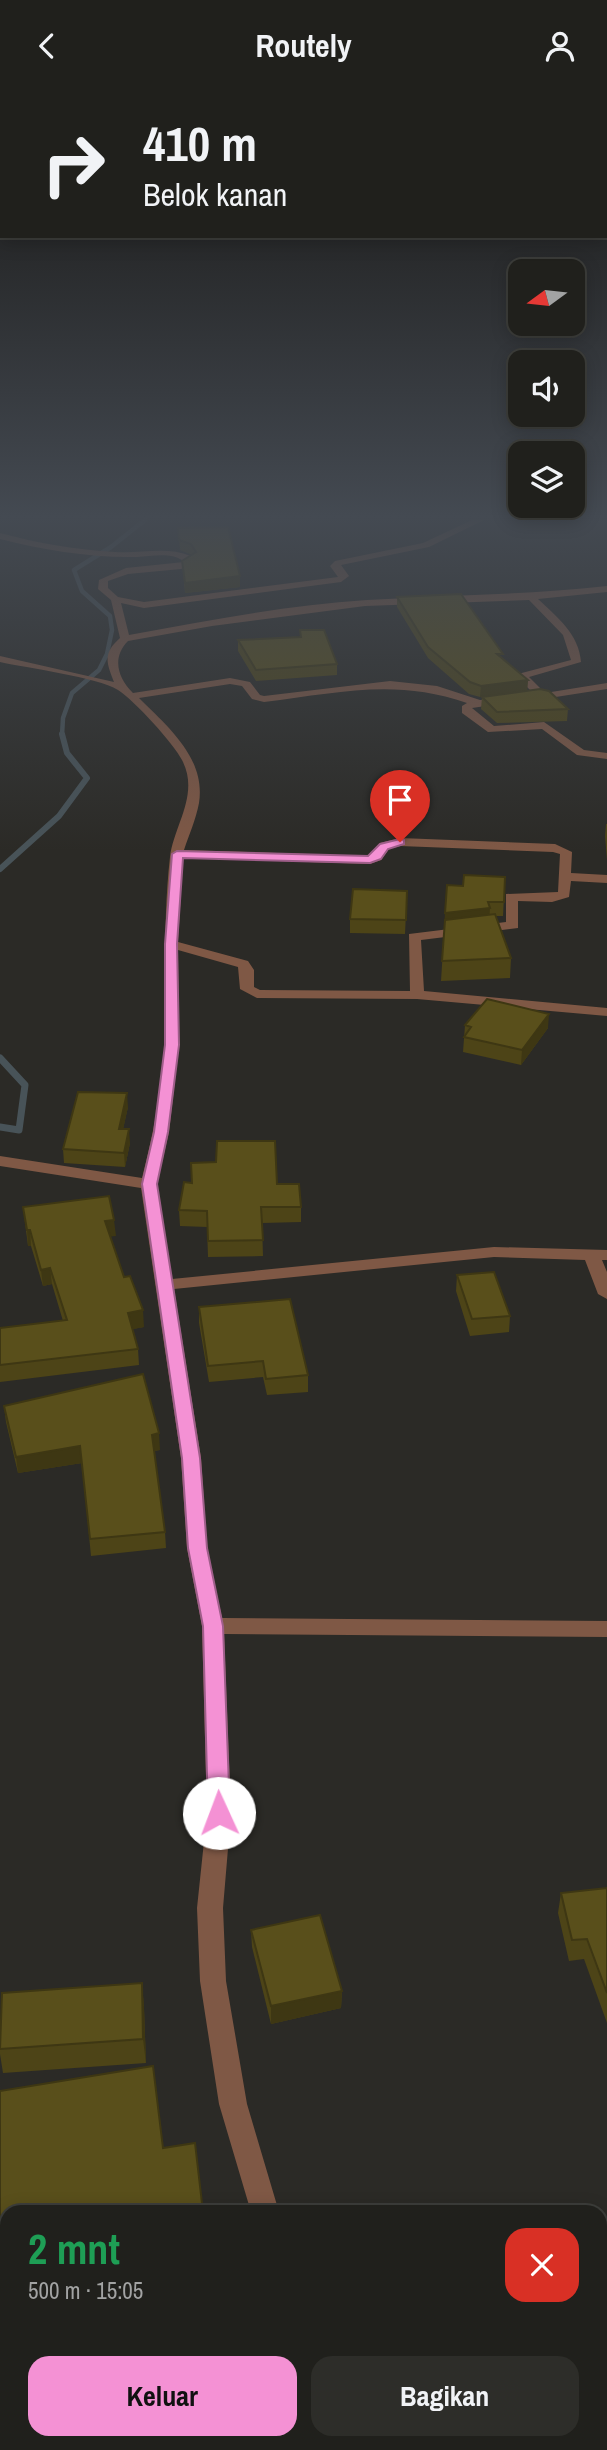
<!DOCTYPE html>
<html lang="id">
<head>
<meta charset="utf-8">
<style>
	:root { --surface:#20201c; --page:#2d2d29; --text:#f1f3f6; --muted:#a2a3a3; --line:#3d3e3b; --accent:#f491d4 }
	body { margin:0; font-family:"Archivo Narrow",sans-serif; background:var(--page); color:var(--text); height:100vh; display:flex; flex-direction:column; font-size:26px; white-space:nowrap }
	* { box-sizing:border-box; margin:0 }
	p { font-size:23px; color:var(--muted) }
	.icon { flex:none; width:38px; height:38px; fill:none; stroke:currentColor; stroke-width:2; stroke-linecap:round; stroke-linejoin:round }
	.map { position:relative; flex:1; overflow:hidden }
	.sheet { position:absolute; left:0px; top:2114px; width:607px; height:245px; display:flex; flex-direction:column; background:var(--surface); border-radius:21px 21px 0 0; box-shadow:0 4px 18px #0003,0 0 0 2px var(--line) }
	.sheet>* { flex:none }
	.guide { position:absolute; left:0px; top:0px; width:607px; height:147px; box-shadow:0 4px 18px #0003,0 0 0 2px var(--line); background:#20201c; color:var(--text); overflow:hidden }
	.needle { width:46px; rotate:255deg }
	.fabs { position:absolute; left:508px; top:168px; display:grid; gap:14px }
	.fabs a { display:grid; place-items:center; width:77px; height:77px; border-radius:14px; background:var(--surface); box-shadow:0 4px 18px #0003,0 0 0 2px var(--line); font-size:35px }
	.pin { position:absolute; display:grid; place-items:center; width:60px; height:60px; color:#fff; margin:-72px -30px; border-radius:50% 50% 50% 0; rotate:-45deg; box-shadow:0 0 7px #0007 }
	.pin .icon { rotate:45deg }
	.me { position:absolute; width:77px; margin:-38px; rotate:358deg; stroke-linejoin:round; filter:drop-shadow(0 0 5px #0008) }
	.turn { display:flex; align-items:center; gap:24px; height:147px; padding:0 28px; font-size:32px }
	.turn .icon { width:91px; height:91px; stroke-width:2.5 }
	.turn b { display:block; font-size:49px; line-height:60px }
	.round { display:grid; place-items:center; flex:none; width:74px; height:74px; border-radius:21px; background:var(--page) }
	.overview { display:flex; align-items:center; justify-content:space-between; height:119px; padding:0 28px }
	h1 { font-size:42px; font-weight:700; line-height:52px; color:#1e9e55 }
	.primary-button { display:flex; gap:14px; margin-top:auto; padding:14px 28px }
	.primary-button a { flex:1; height:80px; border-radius:21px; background:var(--accent); color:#111; font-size:28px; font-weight:700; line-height:80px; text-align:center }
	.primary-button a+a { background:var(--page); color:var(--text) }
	header { display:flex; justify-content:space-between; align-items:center; height:91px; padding:0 28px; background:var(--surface); font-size:32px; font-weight:700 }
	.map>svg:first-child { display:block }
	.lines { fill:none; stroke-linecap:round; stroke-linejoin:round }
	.stream-far2 { stroke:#485358; stroke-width:4.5 }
	.stream-far1 { stroke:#485358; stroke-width:6 }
	.stream { stroke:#485358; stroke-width:7 }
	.minor { fill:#7f5845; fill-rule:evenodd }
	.wall { fill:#4d4417 }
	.shaded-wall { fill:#3e3713 }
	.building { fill:#594f1b; stroke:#3e3713; stroke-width:2 }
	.route { fill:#f491d4; stroke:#9f5e8a; stroke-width:2 }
</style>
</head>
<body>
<header><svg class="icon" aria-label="back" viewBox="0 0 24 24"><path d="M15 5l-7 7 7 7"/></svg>Routely<svg class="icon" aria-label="person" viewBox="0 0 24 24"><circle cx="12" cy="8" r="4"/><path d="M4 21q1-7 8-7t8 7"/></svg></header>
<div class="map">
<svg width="607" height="2359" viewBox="0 0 607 2359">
	<rect width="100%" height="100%" fill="#2b2a26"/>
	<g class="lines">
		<path class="stream-far2" d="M62,644L63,627L72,602L99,579L107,563L112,539L110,525L82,500L74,479L111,456L145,429"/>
		<path class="stream-far1" d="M0,778L59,725L87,687L67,662L62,643"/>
		<path class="stream" d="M0,967L25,994L19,1039L0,1036"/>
		<path class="minor" d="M472,429H484L429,456L341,474L349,485L341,491L144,517L121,512L129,544C207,530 287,514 367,509C447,504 527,504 607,495V501L538,508C557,526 579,543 581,571L529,586L545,602L607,592V598L530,610L525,607L534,603L518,587V583L571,569L563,544L529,509L365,515L212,535L128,550C112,566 117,586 133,602L230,587L250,591L260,604L264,605L390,590L437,595L480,609L506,608V612L472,617L494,635L544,631L584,659L607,662V668L577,664L542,638L488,641L462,622V615L467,612C395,587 338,602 264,611L252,608L242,595L230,593L139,607C168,636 206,667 199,712C196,728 189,744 184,759L368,765L380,752L400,747L555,753L572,761L571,782L607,784V792L571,790L569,806L552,811L518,810V837L421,849L424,900L607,917V925L417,908L257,907L240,898L238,876L178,859L179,954L169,1041L157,1093L172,1188L494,1156L607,1159V1169H602L607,1181V1208L598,1203L585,1169L494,1166L174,1198L201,1367L207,1457L222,1527L607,1530V1546L224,1543L231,1722L223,1817L226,1890L247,2013L279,2121H251L219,2013L200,1890L197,1817L207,1722L202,1535L187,1457L181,1367L141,1097L0,1075V1065L142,1087C153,1043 163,997 165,951C166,890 163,828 170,766C174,734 200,703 182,669C174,653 134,609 118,599C97,586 27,577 0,571V565L114,591C106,571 103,562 120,547L111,509L98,498L99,489L126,477L184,471C174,461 152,465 137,466C92,467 43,459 0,448V442C37,452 77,459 115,461C141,463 166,455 191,465L194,472L181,478L128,483L108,490V497L118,506L144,511L338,486L330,475L335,470L423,452ZM400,755L553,761L560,763L558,801L506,803V831L409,843L410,900L260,899L254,896V879L248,870L178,851L183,767L370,773L381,769L389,758Z
			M264,2352H296V2359H264Z"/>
	</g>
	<path class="wall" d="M178,437L240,485V496L185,502L182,470L192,464L180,459Z
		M397,506L528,589L527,600L568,618L567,630L497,632L481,618L482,606L501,604L480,606L469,603L428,567L397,516Z
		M300,539L337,573V584L256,590L238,560V549L300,546Z
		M606,733H607V769L605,745Z
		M505,786L503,825H496L511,867L510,887L441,890L447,794L463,795Z
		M407,800L405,843L350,842V828Z
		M465,934L548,937L521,974L463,961Z
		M128,1016L123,1038L130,1052L125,1076L64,1072L63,1058Z
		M192,1092L277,1093L301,1116V1131L262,1132L263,1165L208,1166L207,1136L180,1135L179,1119Z
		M23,1116L116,1145H110L124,1186L144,1236L132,1238L138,1258L139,1274L0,1291V1237L63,1230L52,1193L43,1195L31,1155H28Z
		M457,1184L510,1225L509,1241L470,1245L456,1200Z
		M199,1216L308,1284V1301L267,1304L263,1286L209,1291L199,1232Z
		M4,1315L160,1359L154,1360L165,1441L166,1457L91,1465L82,1372L18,1382L6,1331Z
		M607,1797V1932L584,1868L569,1870L558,1822L561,1802Z
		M251,1839L342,1900L341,1917L271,1933L252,1856Z
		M142,1892L144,1917L146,1972L3,1982L0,1963V1937Z
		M0,2000L163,2057L7,2121V2252L0,2253Z"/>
	<path class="shaded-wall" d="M240,485V496L185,502V492Z
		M528,589L527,600L480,606L481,595Z
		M490,817L489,830L444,836L445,822Z
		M549,923L548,937L521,974L522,959Z
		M127,1002L128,1016L120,1052L119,1038Z
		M129,1038L130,1052L125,1076L124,1062Z
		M114,1129L116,1145L106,1146L105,1130Z
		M27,1139H30L31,1155H28Z
		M50,1177L52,1193L43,1195L41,1179Z
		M143,1219L144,1236L129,1239L128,1222Z
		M159,1342L160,1359L153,1360L152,1344Z
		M80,1355L82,1372L18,1382L16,1366Z
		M142,1892L144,1917L146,1972L143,1948Z
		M342,1900L341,1917L271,1933V1915Z"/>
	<path class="building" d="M228,436L240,485L185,492L182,470L196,461L191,453L179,449L178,437Z
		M461,503L503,563H497L528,589L481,595L470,591L428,556L397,506Z
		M300,539H324L337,573L256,579L238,549L301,546Z
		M540,598L549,600L568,618L497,621L482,606Z
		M464,784L505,786L504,811H488L490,817L445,822L447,794L463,795Z
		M353,798L407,800L406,829L350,828Z
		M495,823L511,867L442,870L445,829Z
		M487,908L549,923L522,959L464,946L471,936L465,934Z
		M78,1001L127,1002L119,1038H129L124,1062L63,1058Z
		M217,1050H275L277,1093H299L301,1116H261L263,1149L208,1150L207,1120L179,1119L184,1091L192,1092L191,1072L216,1071Z
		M109,1105L114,1129L105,1130L124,1186L130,1185L143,1219L128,1222L138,1258L0,1274V1237L67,1229L50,1177L41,1179L30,1139H27L23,1116Z
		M494,1181L510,1225L472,1228L457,1184Z
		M290,1208L308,1284L266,1288L263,1270L208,1275L199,1216Z
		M143,1283L159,1342L152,1344L165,1441L90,1448L80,1355L16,1366L4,1315Z
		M607,1797V1902L587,1848L572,1849L561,1802Z
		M320,1824L342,1900L271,1915L251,1839Z
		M142,1892L143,1948L0,1958L2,1902Z
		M153,1975L163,2057L195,2052L203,2121H7V2231L0,2232V2000Z"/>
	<linearGradient id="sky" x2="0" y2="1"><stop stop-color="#181715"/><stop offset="0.56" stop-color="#444a52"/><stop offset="1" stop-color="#444a52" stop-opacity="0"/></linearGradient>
	<rect width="607" height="760" fill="url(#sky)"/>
	<path class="route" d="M400,748L404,749V753L388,758L381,768L370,772L183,767L177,853L179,954L168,1041L157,1093L200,1367L207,1457L223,1535L230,1722L227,1729L219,1731L211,1729L208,1722L203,1535L188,1457L182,1367L142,1093L154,1041L165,954V853L172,763L177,760L368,765L380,753Z"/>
</svg>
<div class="fabs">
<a><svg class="needle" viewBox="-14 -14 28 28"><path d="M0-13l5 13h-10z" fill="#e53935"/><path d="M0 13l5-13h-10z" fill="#a2a3a3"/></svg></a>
<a><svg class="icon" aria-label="sound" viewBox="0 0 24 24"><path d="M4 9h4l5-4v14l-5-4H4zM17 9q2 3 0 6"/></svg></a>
<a><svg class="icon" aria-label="layers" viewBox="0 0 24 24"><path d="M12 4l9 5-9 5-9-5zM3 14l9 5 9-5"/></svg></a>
</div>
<div class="pin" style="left:400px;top:751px;background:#d93025"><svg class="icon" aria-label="arrive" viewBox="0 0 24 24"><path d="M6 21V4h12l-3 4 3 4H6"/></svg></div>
<svg class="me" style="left:219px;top:1722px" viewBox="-20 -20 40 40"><circle r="19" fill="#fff"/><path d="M0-13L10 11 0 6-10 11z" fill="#f491d4"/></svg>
<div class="guide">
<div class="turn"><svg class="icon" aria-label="right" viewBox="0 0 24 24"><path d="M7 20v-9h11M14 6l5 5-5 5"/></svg><div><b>410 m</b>Belok kanan</div></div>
</div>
<section class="sheet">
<div class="overview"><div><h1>2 mnt</h1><p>500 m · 15:05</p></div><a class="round" style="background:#d93025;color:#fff"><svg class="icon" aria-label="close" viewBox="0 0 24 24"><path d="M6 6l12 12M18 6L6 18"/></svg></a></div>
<div class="primary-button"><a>Keluar</a><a>Bagikan</a></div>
</section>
</div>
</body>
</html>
